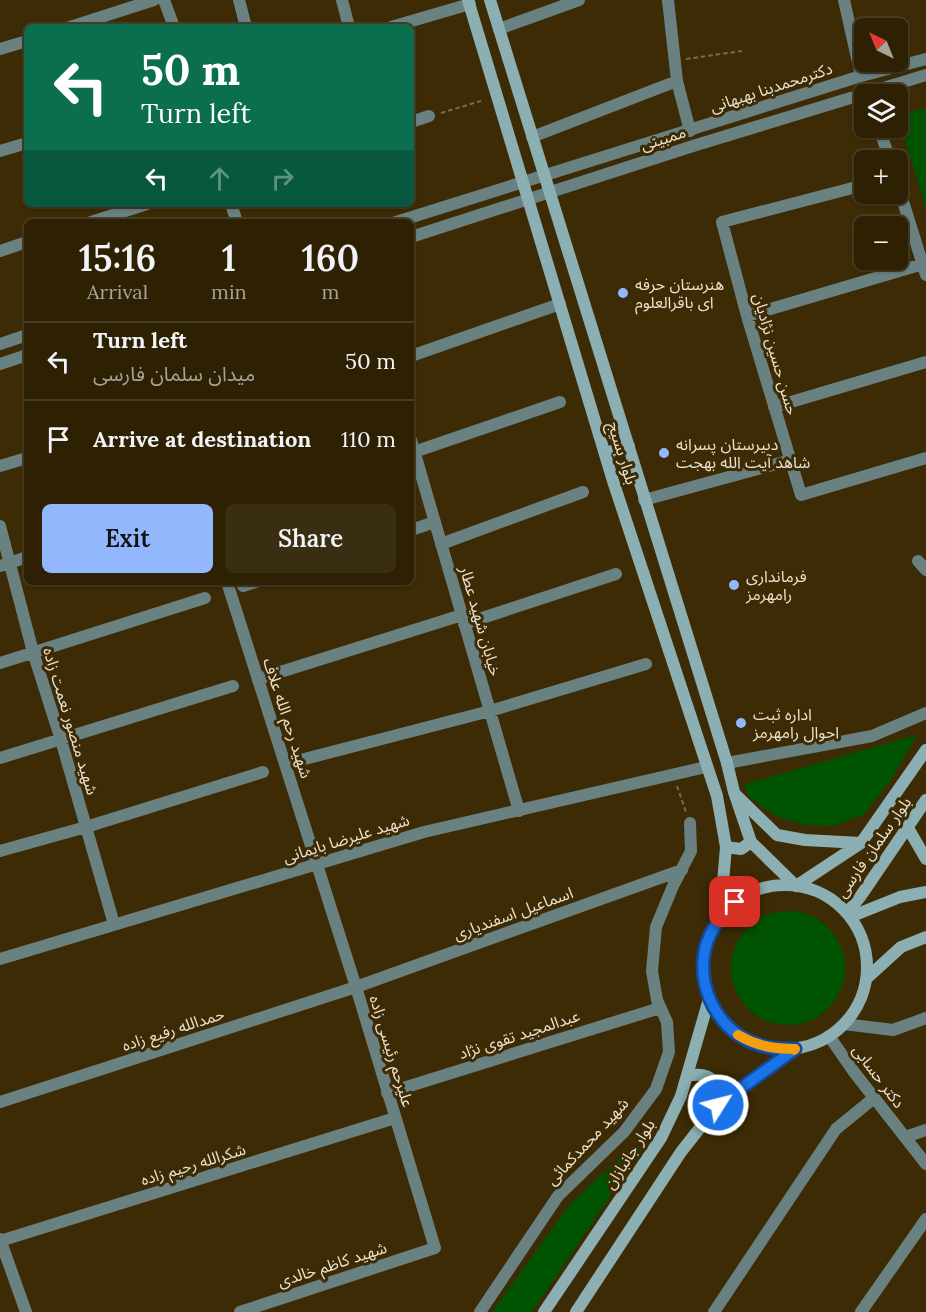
<!DOCTYPE html>
<html lang="en">
<head>
<meta charset="utf-8">
<style>
	:root { --surface:#2d2003; --page:#392d12; --text:#f1f3f6; --muted:#a7a39a; --line:#483e25; --accent:#93b7fd }
	body { margin:0; font-family:Lora,"Noto Sans Arabic",serif; background:var(--page); color:var(--text); height:100vh; display:flex; flex-direction:column; font-size:22px; white-space:nowrap }
	* { box-sizing:border-box; margin:0 }
	p { font-size:20px; color:var(--muted) }
	.icon { flex:none; width:33px; height:33px; fill:none; stroke:currentColor; stroke-width:2; stroke-linecap:round; stroke-linejoin:round }
	.map { position:relative; flex:1; overflow:hidden }
	.sheet { position:absolute; left:24px; top:219px; width:390px; height:366px; display:flex; flex-direction:column; background:var(--surface); border-radius:9px; box-shadow:0 2px 4px #0004,0 0 0 2px var(--line) }
	.sheet>* { flex:none }
	.guide { position:absolute; left:24px; top:24px; width:390px; height:183px; border-radius:9px; box-shadow:0 2px 4px #0004,0 0 0 2px var(--line); background:#0b6e4f; color:#fff; overflow:hidden }
	.needle { width:39px; rotate:317deg }
	.fabs { position:absolute; left:854px; top:18px; display:grid; gap:12px }
	.fabs a { display:grid; place-items:center; width:54px; height:54px; border-radius:9px; background:var(--surface); box-shadow:0 2px 4px #0004,0 0 0 2px var(--line); font-size:30px }
	.pin { position:absolute; display:grid; place-items:center; width:51px; height:51px; color:#fff; margin:-26px; border-radius:12px; box-shadow:0 3px 9px #0006 }
	.me { position:absolute; width:66px; margin:-33px; rotate:54deg; stroke-linejoin:round; filter:drop-shadow(0 0 4px #0008) }
	.turn { display:flex; align-items:center; gap:21px; height:126px; padding:0 18px; font-size:27px }
	.turn .icon { width:78px; height:78px; stroke-width:2.5 }
	.turn b { display:block; font-size:42px; line-height:51px }
	.lanes { display:flex; align-items:center; height:57px; padding:0 18px; background:#0003; justify-content:center; gap:30px; direction:ltr }
	.lanes .off { opacity:.35 }
	.eta { display:flex; justify-content:space-evenly; align-items:center; height:102px; text-align:center }
	.eta b { font-size:36px; font-weight:600; line-height:42px }
	.action { display:flex; gap:12px; margin-top:auto; padding:12px 18px }
	.action a { flex:1; height:69px; border-radius:9px; background:var(--accent); color:#111; font-size:24px; font-weight:600; line-height:69px; text-align:center }
	.action a+a { background:var(--page); color:var(--text) }
	ul { padding:0; list-style:none }
	li { display:flex; align-items:center; gap:18px; height:78px; padding:0 18px; border-top:2px solid var(--line) }
	li div { flex:1 }
	li b { display:block; font-size:22px }
	li em { font-style:normal }
	.map>svg:first-child { display:block }
	.green { fill:#005300 }
	.lines { fill:none; stroke-linecap:round; stroke-linejoin:round }
	.path { stroke:#7b6c4c; stroke-width:2; stroke-dasharray:4.5 3; stroke-linecap:butt }
	.minor { stroke:#6a8182; stroke-width:12 }
	.tertiary { stroke:#6a8182; stroke-width:12 }
	.secondary { stroke:#8bafb2; stroke-width:12 }
	.route-casing { stroke:#114b97; stroke-width:15 }
	.route { stroke:#1a73e8; stroke-width:10 }
	.slow { stroke:#f59e0b; stroke-width:10 }
	.poi-dot { fill:#93b7fd; stroke:#3c2b04; stroke-width:2 }
	.labels { text-anchor:middle; dominant-baseline:central; stroke-width:6; stroke-linejoin:round; paint-order:stroke }
	.street-label { font-size:16px; fill:#ebe0cc; stroke:#3c2b04 }
	.poi-label { font-size:16px; fill:#ebe0cc; stroke:#3c2b04; text-anchor:start }
</style>
</head>
<body>
<div class="map">
<svg width="926" height="1312" viewBox="0 0 926 1312">
	<rect width="100%" height="100%" fill="#3c2b04"/>
	<path class="green" d="M926,108V208L897,115Z
		M917,735L891,780L863,815L834,826L804,825L775,816L748,796L745,784Z
		M731 968a57 57 0 1 1 114 0a57 57 0 1 1-114 0Z
		M644,1146L532,1312H492L570,1204L627,1151Z"/>
	<g class="lines">
		<path class="path" d="M686,59L742,51
			M441,113L484,100
			M677,786L686,812"/>
		<path class="minor" d="M164,0L174,27
			M239,0L246,27
			M342,0L349,27
			M668,0L677,81L690,131
			M70,27L154,0
			M391,27L470,4
			M499,29L579,0
			M0,49L27,41
			M411,122L429,116
			M879,128L890,160
			M532,137L677,81
			M0,151L27,143
			M897,182L926,275
			M864,185L722,222L747,316L801,495L926,458
			M231,204L237,222
			M91,222L147,204
			M0,251L27,242
			M747,316L923,264
			M411,356L560,304
			M774,407L926,362
			M411,440L519,811
			M414,452L560,402
			M0,466L27,458
			M644,500L791,460
			M0,526L33,652L61,740L114,924
			M411,530L435,522
			M441,544L583,492
			M918,561L926,570
			M0,566L27,557
			M243,586L256,582
			M464,624L616,574
			M0,663L205,598
			M258,679L462,615
			M0,758L233,686
			M285,764L490,711L646,664
			M0,851L86,827L263,772
			M844,1024L893,1030L926,1018
			M387,1093L660,1008
			M0,1102L356,987L682,870
			M905,1137L926,1130
			M0,1241L395,1118
			M480,1312L558,1196L624,1132L656,1089L669,1052L667,1022L657,1000L652,971L656,927L673,886L691,851L690,823
			M714,1312L836,1129L874,1098
			M861,1312L926,1219"/>
		<path class="tertiary" d="M844,0L861,76
			M396,222L861,76L926,59
			M411,237L693,146L926,75
			M0,344L27,335
			M0,364L27,355
			M227,582L356,987L435,1248L240,1312
			M727,763L872,736L926,713
			M0,959L424,832L706,767
			M829,1036L854,1072L926,1164
			M0,1239L26,1312"/>
		<path class="secondary" d="M468,0L613,481L717,796L726,847L720,917
			M490,0L727,763L734,792L751,842L796,886L861,843L926,750
			M605,453L629,446
			M735,794L777,835L805,840L861,843
			M908,828L926,859
			M726,847L741,849L751,842
			M703 967a82 82 0 1 1 164 0a82 82 0 1 1-164 0Z
			M847,913L860,897L926,800
			M850,917L900,897L926,892
			M867,978L901,947L926,937
			M687,1076C711,1071 720,1081 718,1105
			M544,1312L661,1138L681,1096L709,999
			M576,1312L681,1152L718,1105L796,1049"/>
	</g>
	<g class="lines">
		<g class="route-casing">
			<path id="route" d="M718,1105L795,1049C781,1049 768,1049 754,1043C713,1028 691,975 710,935C716,922 725,912 735,902"/>
		</g>
		<use href="#route" class="route"/>
		<path class="slow" d="M738,1035C757,1046 774,1049 795,1049L794,1050"/>
	</g>
	<g class="poi-dot">
		<circle cx="623" cy="293" r="6"/>
		<circle cx="664" cy="453" r="6"/>
		<circle cx="734" cy="585" r="6"/>
		<circle cx="741" cy="723" r="6"/>
	</g>
	<g class="labels">
		<g class="street-label">
			<text transform="translate(771 87) rotate(-18)">دکترمحمدبنا بهبهانی</text>
			<text transform="translate(663 138) rotate(-18)">ممبینی</text>
			<text transform="translate(776 354) rotate(74)">حسن حسین نژادیان</text>
			<text transform="translate(623 453) rotate(73)">بلوار بسیج</text>
			<text transform="translate(481 621) rotate(74)">خیابان شهید عطار</text>
			<text transform="translate(288 718) rotate(72)">شهید رحم الله علاف</text>
			<text transform="translate(71 721) rotate(73)">شهید منصور نعمت زاده</text>
			<text transform="translate(346 838) rotate(-17)">شهید علیرضا بایمانی</text>
			<text transform="translate(873 847) rotate(-55)">بلوار سلمان فارسی</text>
			<text transform="translate(513 913) rotate(-20)">اسماعیل اسفندیاری</text>
			<text transform="translate(173 1029) rotate(-18)">حمدالله رفیع زاده</text>
			<text transform="translate(519 1034) rotate(-18)">عبدالمجید تقوی نژاد</text>
			<text transform="translate(392 1051) rotate(73)">علیرحم رئیسی زاده</text>
			<text transform="translate(879 1076) rotate(53)">دکتر حسابی</text>
			<text transform="translate(587 1141) rotate(-47)">شهید محمدکمائی</text>
			<text transform="translate(629 1154) rotate(-57)">بلوار جانبازان</text>
			<text transform="translate(193 1164) rotate(-17)">شکرالله رحیم زاده</text>
			<text transform="translate(332 1264) rotate(-18)">شهید کاظم خالدی</text>
		</g>
		<g class="poi-label">
			<text x="635" y="284">هنرستان حرفه<tspan x="635" dy="18">ای باقرالعلوم</tspan></text>
			<text x="676" y="444">دبیرستان پسرانه<tspan x="676" dy="18">شاهد آیت الله بهجت</tspan></text>
			<text x="746" y="576">فرمانداری<tspan x="746" dy="18">رامهرمز</tspan></text>
			<text x="753" y="714">اداره ثبت<tspan x="753" dy="18">احوال رامهرمز</tspan></text>
		</g>
	</g>
</svg>
<div class="fabs">
<a><svg class="needle" viewBox="-14 -14 28 28"><path d="M0-13l5 13h-10z" fill="#e53935"/><path d="M0 13l5-13h-10z" fill="#a7a39a"/></svg></a>
<a><svg class="icon" aria-label="layers" viewBox="0 0 24 24"><path d="M12 4l9 5-9 5-9-5zM3 14l9 5 9-5"/></svg></a>
<a>+</a>
<a>−</a>
</div>
<div class="pin" style="left:735px;top:902px;background:#d93025"><svg class="icon" aria-label="arrive" viewBox="0 0 24 24"><path d="M6 21V4h12l-3 4 3 4H6"/></svg></div>
<svg class="me" style="left:718px;top:1105px" viewBox="-20 -20 40 40"><circle r="17" fill="#1a73e8" stroke="#fff" stroke-width="3"/><path d="M0-11L8 9 0 5-8 9z" fill="#fff"/></svg>
<div class="guide">
<div class="turn"><svg class="icon" aria-label="left" viewBox="0 0 24 24"><path d="M17 20v-9H6M10 6l-5 5 5 5"/></svg><div><b>50 m</b>Turn left</div></div>
<div class="lanes"><svg class="icon" aria-label="left" viewBox="0 0 24 24"><path d="M17 20v-9H6M10 6l-5 5 5 5"/></svg><svg class="icon off" aria-label="ahead" viewBox="0 0 24 24"><path d="M12 20V5M6 11l6-6 6 6"/></svg><svg class="icon off" aria-label="right" viewBox="0 0 24 24"><path d="M7 20v-9h11M14 6l5 5-5 5"/></svg></div>
</div>
<section class="sheet">
<div class="eta">
<div><b>15:16</b><p>Arrival</p></div>
<div><b>1</b><p>min</p></div>
<div><b>160</b><p>m</p></div>
</div>
<ul>
<li><svg class="icon" aria-label="left" viewBox="0 0 24 24"><path d="M17 20v-9H6M10 6l-5 5 5 5"/></svg><div><b>Turn left</b><p>میدان سلمان فارسی</p></div><em>50 m</em></li>
<li><svg class="icon" aria-label="arrive" viewBox="0 0 24 24"><path d="M6 21V4h12l-3 4 3 4H6"/></svg><div><b>Arrive at destination</b></div><em>110 m</em></li>
</ul>
<div class="action"><a>Exit</a><a>Share</a></div>
</section>
</div>
</body>
</html>
